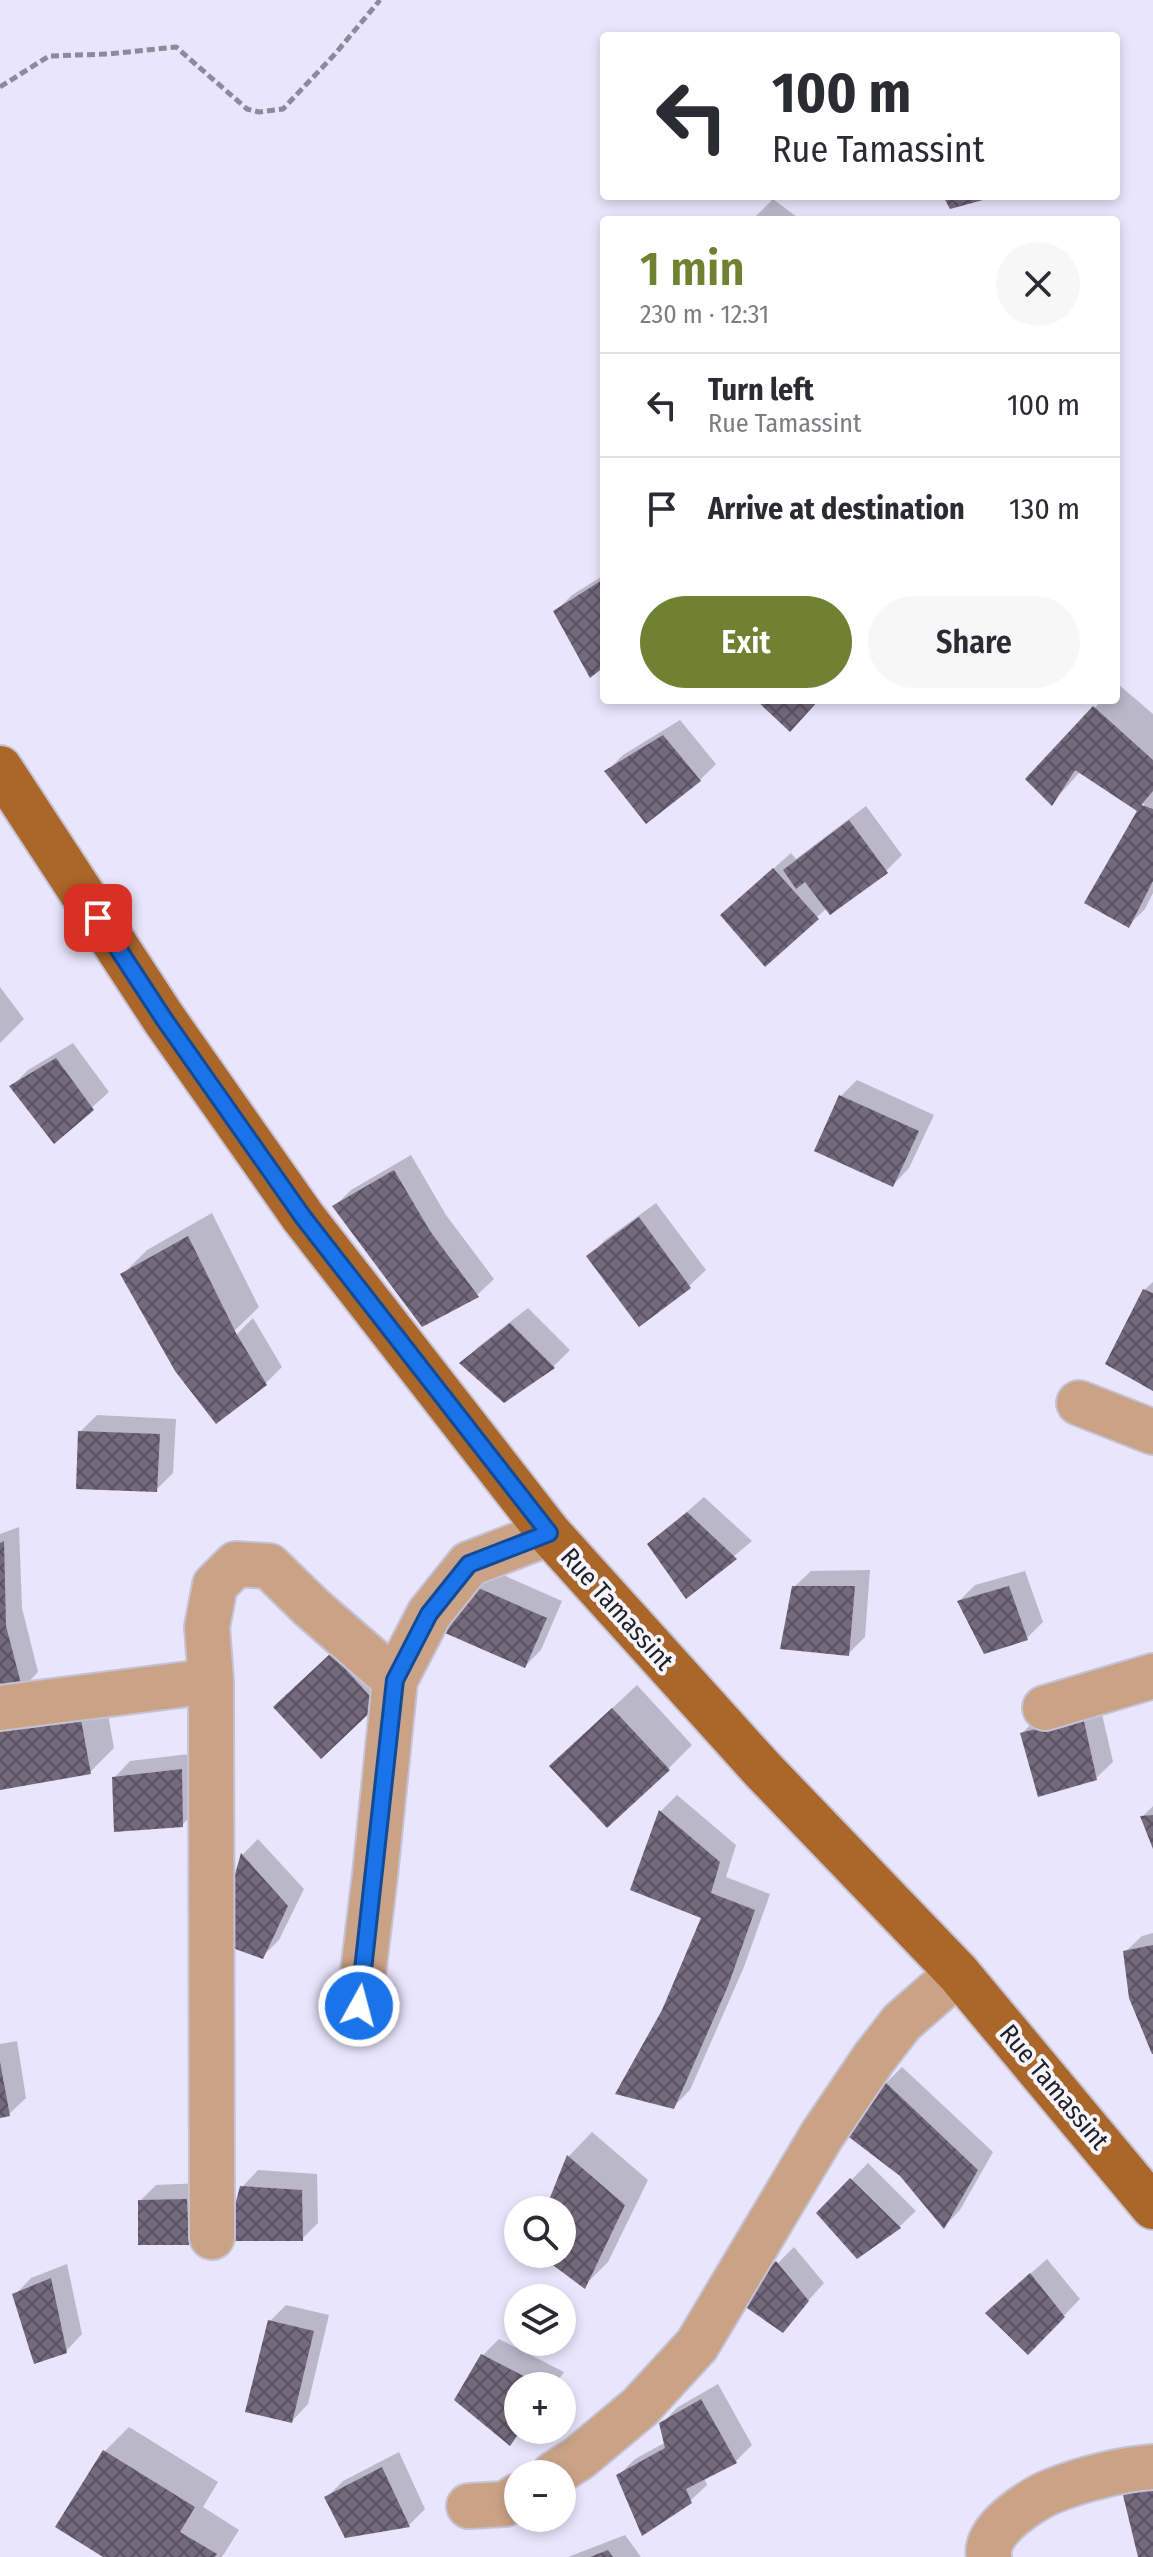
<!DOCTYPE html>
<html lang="en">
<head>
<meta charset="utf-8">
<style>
	:root { --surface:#fff; --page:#f7f7f7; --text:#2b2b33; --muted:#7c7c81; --line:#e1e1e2; --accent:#708131 }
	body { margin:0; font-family:"Fira Sans Condensed",sans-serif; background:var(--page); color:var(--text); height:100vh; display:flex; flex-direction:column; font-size:30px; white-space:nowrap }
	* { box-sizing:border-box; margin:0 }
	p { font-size:26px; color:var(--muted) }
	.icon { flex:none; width:44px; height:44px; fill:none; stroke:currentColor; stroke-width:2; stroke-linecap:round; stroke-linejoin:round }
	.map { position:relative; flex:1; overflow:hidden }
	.sheet { position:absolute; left:600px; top:216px; width:520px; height:488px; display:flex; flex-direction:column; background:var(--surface); border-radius:8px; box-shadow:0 4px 12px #0003 }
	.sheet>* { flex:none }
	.hud { position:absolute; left:600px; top:32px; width:520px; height:168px; border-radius:8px; box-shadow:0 4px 12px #0003; background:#fff; color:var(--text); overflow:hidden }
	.tools { position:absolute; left:504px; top:2196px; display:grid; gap:16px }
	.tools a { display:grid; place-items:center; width:72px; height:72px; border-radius:50%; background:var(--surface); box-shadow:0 4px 12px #0003; font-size:40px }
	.pin { position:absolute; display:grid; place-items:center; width:68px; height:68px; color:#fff; margin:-34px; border-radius:16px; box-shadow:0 4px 12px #0006 }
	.me { position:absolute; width:88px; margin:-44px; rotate:7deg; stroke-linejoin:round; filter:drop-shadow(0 0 6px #0008) }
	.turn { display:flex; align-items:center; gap:28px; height:168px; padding:0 40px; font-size:36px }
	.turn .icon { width:104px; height:104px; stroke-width:2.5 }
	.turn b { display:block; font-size:56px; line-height:68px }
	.round { display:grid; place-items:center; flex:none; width:84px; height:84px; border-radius:42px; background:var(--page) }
	.head { display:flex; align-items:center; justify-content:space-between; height:136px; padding:0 40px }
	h1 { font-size:48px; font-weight:600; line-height:60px; color:var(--accent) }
	.primary-button { display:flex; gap:16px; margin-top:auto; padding:16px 40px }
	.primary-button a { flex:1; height:92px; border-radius:48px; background:var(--accent); color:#fff; font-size:32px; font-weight:600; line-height:92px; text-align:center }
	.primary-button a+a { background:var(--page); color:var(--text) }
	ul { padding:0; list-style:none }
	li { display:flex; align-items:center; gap:24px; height:104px; padding:0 40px; border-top:2px solid var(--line) }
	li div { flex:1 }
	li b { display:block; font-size:30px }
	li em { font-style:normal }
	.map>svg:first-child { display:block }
	.shadow { fill:#0003 }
	.building { fill:url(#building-cross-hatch) }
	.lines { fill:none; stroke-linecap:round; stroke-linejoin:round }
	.minor-casing { stroke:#c5c2d6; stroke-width:48 }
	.major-casing { stroke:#c5c2d6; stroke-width:48 }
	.path { stroke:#8d8a9b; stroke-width:5; stroke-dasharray:8 4; stroke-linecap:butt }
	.minor { stroke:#caa386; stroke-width:44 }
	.major { stroke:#ab662a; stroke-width:44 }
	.route-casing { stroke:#114b97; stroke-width:20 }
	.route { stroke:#1a73e8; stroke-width:14 }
	.labels { text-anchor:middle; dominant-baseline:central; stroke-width:8; stroke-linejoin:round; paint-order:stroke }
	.street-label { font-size:26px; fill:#212028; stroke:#f6f4fd }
</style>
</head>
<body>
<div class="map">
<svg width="1153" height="2557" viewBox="0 0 1153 2557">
	<defs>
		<pattern id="building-cross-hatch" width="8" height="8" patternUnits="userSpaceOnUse" patternTransform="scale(2)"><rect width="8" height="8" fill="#756a7d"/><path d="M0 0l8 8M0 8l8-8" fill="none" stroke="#5a5261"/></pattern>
	</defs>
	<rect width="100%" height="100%" fill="#e9e5fc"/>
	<path class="shadow" d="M773,199L801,220H752Z
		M604,575V665L555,612L572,595Z
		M1118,684L1153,714V893L1145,909L1129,925L1087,902L1145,803L1137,809L1080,772L1052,803L1028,779L1102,700H1116Z
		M680,720L716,764L700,780L607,771L623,755Z
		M866,806L902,855L886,871L827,908L765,964L739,899L791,853L796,859Z
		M0,987L24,1019L0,1043Z
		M73,1043L109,1092L55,1141L12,1086L28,1070Z
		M857,1080L934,1115L909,1168L893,1185L841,1096Z
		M411,1155L446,1215L494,1279L477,1295L335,1206L351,1190Z
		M656,1203L706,1270L689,1286L589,1256L605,1240Z
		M212,1213L259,1307L227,1338L230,1341L253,1318L282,1367L266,1383L217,1421L123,1274L147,1250Z
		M1153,1282V1388L1144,1290Z
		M528,1308L570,1350L554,1366L504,1401L462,1363L478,1347Z
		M97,1415L176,1419L173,1473L156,1490L80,1432Z
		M704,1497L752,1541L687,1596L650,1544Z
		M19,1527L22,1608L38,1672L22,1689L0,1690V1534Z
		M485,1567L562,1601L541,1650L525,1666L469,1584Z
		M870,1570L865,1637L848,1654L794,1587L811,1571Z
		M1025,1571L1043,1622L1027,1638L959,1601L975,1585Z
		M348,1639L393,1688L377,1704L276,1707Z
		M637,1685L692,1745L668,1769L576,1742Z
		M103,1686L114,1748L90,1772L0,1788Z
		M1099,1701L1113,1762L1096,1778L1022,1733L1039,1717Z
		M198,1753L199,1808L182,1825L114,1778L130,1761Z
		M677,1795L736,1845L726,1877L770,1894L744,1967L690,2090L673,2107L663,2011L703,1917L632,1889L661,1811Z
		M1153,1806V1844L1142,1817Z
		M258,1839L304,1889L279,1940L262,1957L218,1941L243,1854Z
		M1153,1933V2050L1125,1952L1142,1936Z
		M17,2041L26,2098L9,2114L0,2116V2044Z
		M902,2067L993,2152L960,2210L945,2226L886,2083Z
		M592,2132L648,2180L608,2262L584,2286L541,2254H562V2210H547L569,2156Z
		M868,2163L916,2211L899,2227L819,2213Z
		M258,2170L317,2174L318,2223L302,2239L242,2187Z
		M202,2183L205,2226L188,2243L140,2201L156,2185Z
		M794,2247L824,2283L782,2330L740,2301Z
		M1047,2259L1080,2299L1028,2353L1004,2297Z
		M67,2264L82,2334L66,2351L15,2295L31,2278Z
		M286,2305L329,2315L308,2404L292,2421L270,2321Z
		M499,2339L564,2372L554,2386H518V2430H523L510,2443L483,2355Z
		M718,2384L752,2445L736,2461L704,2478L707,2485L690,2501L618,2476L635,2459L666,2442L661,2424L678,2407Z
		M129,2427L218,2482L203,2507L239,2530L222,2557H107L58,2527L105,2451Z
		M399,2452L425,2509L409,2525L327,2497L343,2481Z
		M625,2535L641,2557H568Z"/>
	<path class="building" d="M943,196H994V197L950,209Z
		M604,579V667L590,678L553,611Z
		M756,700H819L790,732Z
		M1093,706L1153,760V791L1141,805L1153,809V881L1129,928L1084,903L1137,811L1075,770L1052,806L1025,779Z
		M663,735L701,781L646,824L604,771Z
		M849,820L888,873L830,915L805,882L796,889L783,870Z
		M773,868L819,919L765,967L720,915Z
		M56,1058L94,1110L54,1144L9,1086Z
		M839,1095L919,1131L893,1187L814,1151Z
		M394,1170L430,1231L479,1297L422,1327L332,1206Z
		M639,1217L691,1288L639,1327L586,1256Z
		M188,1236L236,1333L267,1385L216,1424L175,1371L120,1274Z
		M1143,1289L1153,1293V1391L1105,1364Z
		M510,1323L555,1368L504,1403L459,1363Z
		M78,1431L160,1434L157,1492L76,1489Z
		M687,1512L737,1559L686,1599L647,1544Z
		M4,1541L6,1626L23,1691L0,1692V1543Z
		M467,1583L547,1618L525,1668L445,1633Z
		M792,1586H855L849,1656L780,1649Z
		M1009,1586L1028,1640L984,1654L957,1601Z
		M331,1653L378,1705L321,1759L273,1707Z
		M612,1708L670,1770L607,1828L549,1766Z
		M79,1709L91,1774L0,1790V1724Z
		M1083,1717L1097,1780L1038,1797L1020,1733Z
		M182,1769L183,1827L114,1832L112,1777Z
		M659,1810L720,1862L711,1893L755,1910L728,1986L674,2109L615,2094L662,2010L701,1918L630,1890Z
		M1153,1815V1849L1140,1816Z
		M241,1853L288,1906L263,1959L216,1942Z
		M1153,1945V2054H1152L1129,1998L1123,1951Z
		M0,2062L10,2116L0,2118Z
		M885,2082L978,2170L944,2229L900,2176L845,2134Z
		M567,2155L625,2205L585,2289L538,2254H562V2210H545Z
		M850,2178L901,2228L857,2259L816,2213Z
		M240,2186L302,2190L303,2241H226Z
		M187,2199L189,2245H138V2200Z
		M776,2261L809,2301L783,2333L737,2301Z
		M1030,2273L1065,2317L1028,2355L985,2313Z
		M51,2278L67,2353L34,2364L12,2294Z
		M268,2320L314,2331L292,2423L245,2412Z
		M481,2354L543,2386H518V2430H521L510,2446L454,2400Z
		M701,2399L737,2463L686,2489L692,2503L642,2536L616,2475L665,2448L659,2423Z
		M103,2450L195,2507L180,2532L217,2554L215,2557H103L55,2527Z
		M382,2467L410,2527L345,2538L324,2497Z
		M1153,2483V2557H1138L1122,2491Z
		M608,2550L613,2557H590Z"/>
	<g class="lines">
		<g class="minor-casing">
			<path id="minor" d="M1079,1403L1153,1432
				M0,1708L211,1681
				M1045,1708L1153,1676
				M359,2006L375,1875L395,1680
				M212,2237L211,1681L207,1627L215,1585L236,1564L269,1566L312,1608L395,1680L429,1614L469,1564L549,1533
				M554,2474L579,2458L640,2407L697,2345L822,2135L874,2058L902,2022L958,1973
				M469,2506L505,2504L518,2496
				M989,2557C983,2530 1033,2498 1055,2490C1083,2479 1123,2469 1153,2467"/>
		</g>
		<g class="major-casing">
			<path id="major" d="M0,768L164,1019L303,1217L549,1533L762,1769L958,1973L1153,2207"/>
		</g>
		<path class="path" d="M0,87L49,56L108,54L176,47L247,109L259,112L283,109L335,54L380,0"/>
		<use href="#minor" class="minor"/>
		<use href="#major" class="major"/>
	</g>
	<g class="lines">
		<g class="route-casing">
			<path id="route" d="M98,918L164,1019L303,1217L549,1533L469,1564L429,1614L395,1680L359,2006"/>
		</g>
		<use href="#route" class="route"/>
	</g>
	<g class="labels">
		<g class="street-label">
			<text transform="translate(617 1609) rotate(48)">Rue Tamassint</text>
			<text transform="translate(1054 2087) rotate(50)">Rue Tamassint</text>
		</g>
	</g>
</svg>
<div class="tools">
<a><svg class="icon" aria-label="search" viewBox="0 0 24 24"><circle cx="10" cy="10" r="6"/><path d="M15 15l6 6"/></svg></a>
<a><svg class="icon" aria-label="layers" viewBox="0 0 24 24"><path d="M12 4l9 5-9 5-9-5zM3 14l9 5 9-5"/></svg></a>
<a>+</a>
<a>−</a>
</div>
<div class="pin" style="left:98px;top:918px;background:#d93025"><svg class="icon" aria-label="arrive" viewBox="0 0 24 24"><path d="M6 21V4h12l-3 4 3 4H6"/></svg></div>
<svg class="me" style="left:359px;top:2006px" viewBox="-20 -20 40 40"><circle r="17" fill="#1a73e8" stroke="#fff" stroke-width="3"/><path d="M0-11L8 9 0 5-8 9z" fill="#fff"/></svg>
<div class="hud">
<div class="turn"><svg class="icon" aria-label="left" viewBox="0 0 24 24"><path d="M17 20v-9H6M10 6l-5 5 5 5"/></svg><div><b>100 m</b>Rue Tamassint</div></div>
</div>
<section class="sheet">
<div class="head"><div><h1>1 min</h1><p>230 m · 12:31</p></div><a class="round"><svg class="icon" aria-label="close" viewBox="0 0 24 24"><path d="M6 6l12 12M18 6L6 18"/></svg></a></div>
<ul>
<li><svg class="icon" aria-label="left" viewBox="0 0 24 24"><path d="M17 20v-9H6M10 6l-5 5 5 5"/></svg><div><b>Turn left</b><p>Rue Tamassint</p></div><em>100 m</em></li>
<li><svg class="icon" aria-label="arrive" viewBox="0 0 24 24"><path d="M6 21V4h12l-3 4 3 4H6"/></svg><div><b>Arrive at destination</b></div><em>130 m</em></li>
</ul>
<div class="primary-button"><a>Exit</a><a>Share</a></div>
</section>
</div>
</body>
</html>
